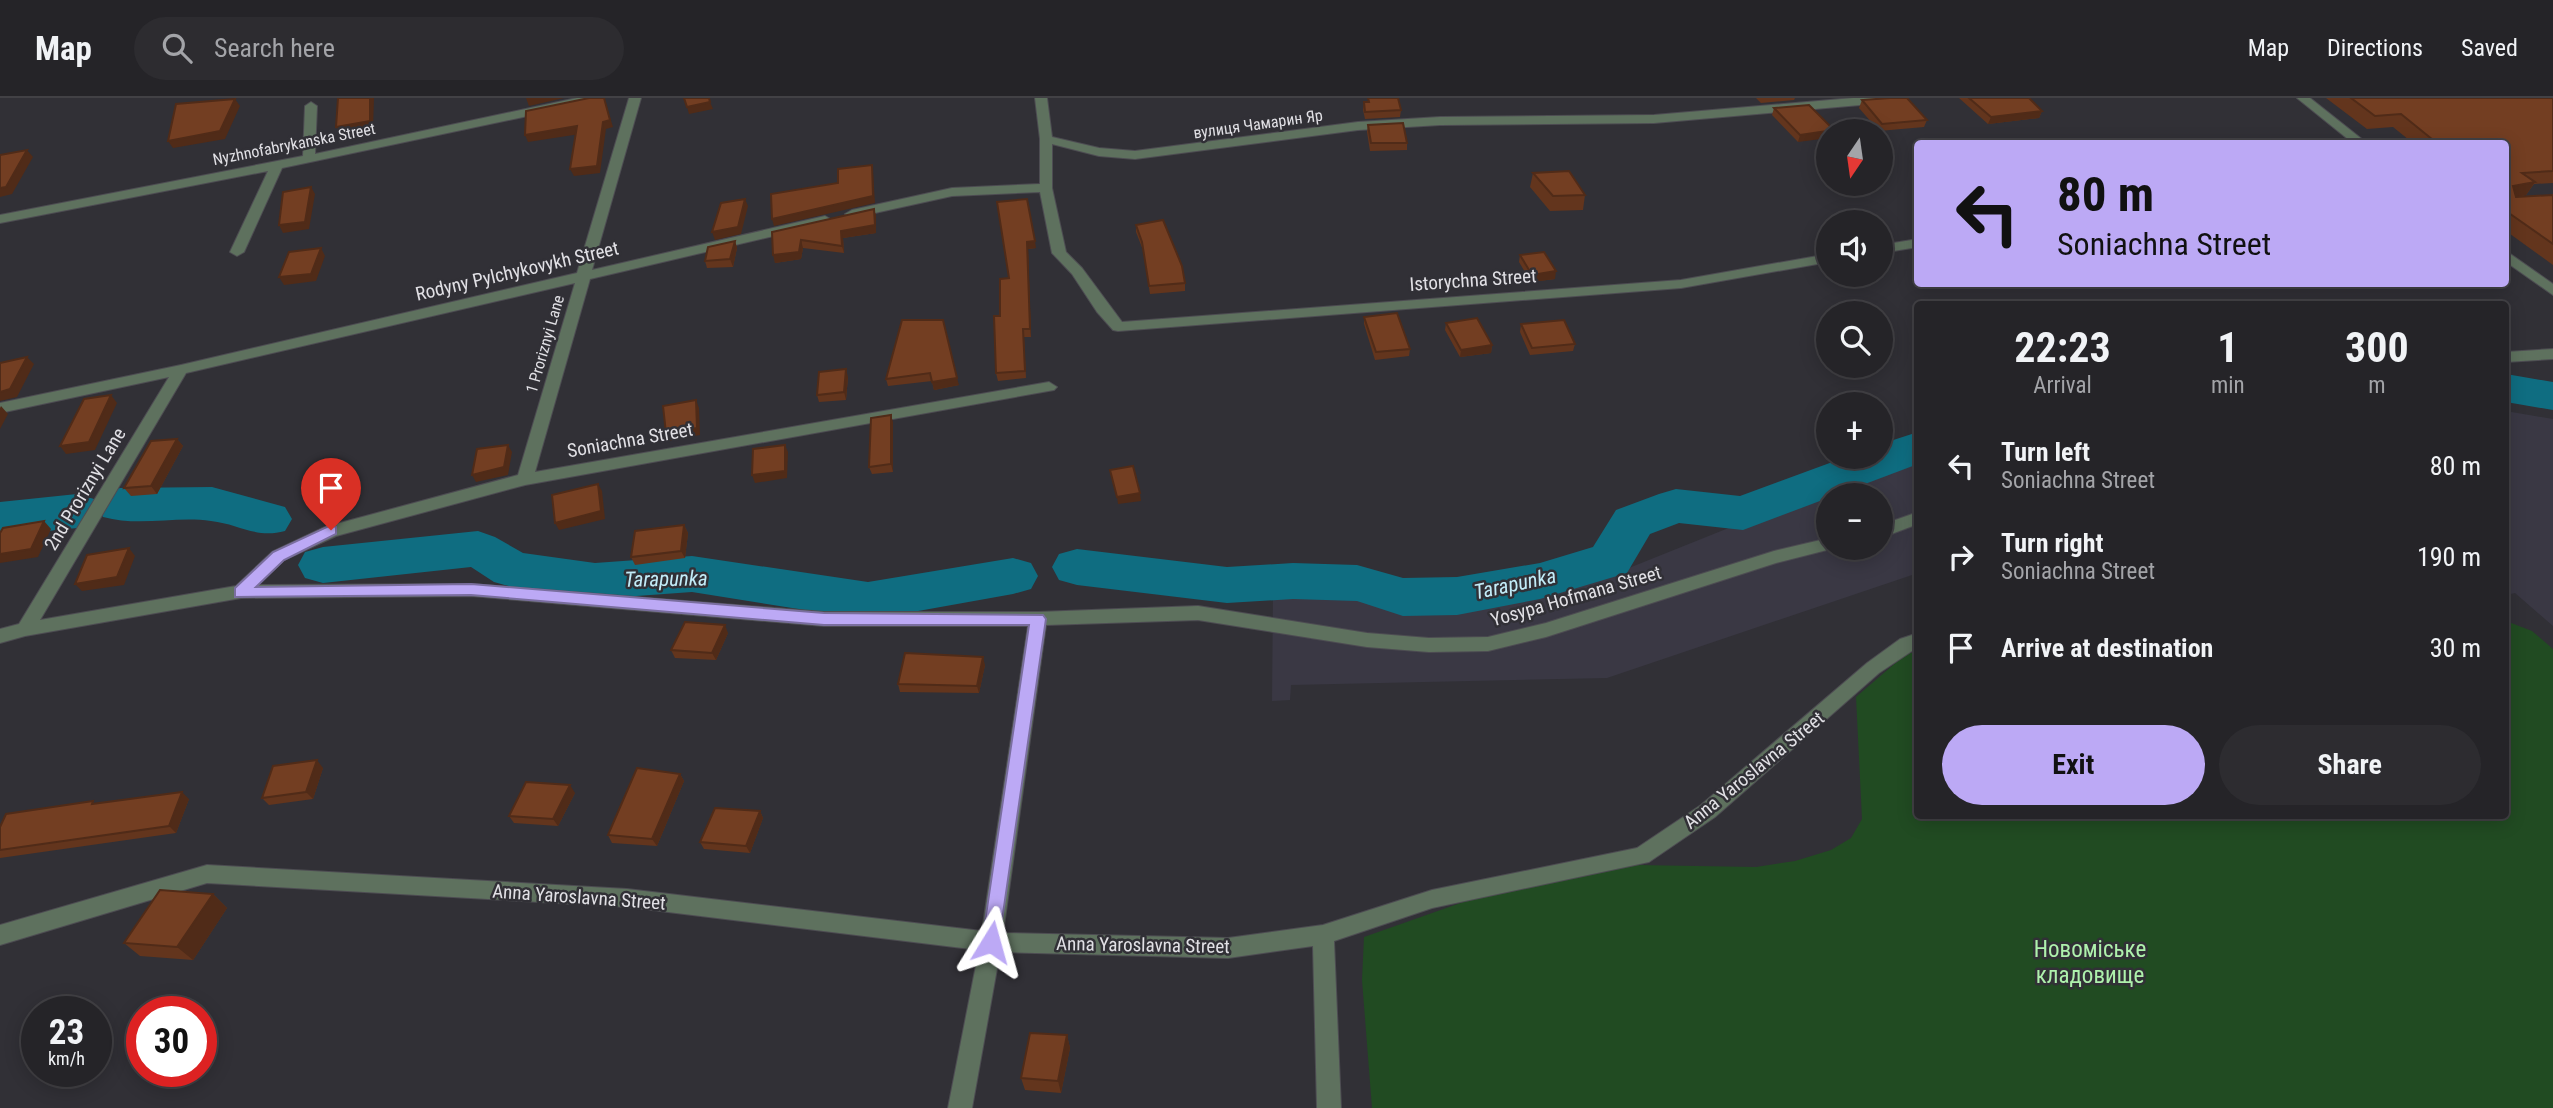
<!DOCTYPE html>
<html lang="en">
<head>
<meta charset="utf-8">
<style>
	:root { --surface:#252428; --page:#2d2c30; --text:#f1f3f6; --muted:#a3a4a8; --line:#424145; --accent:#bca9f5 }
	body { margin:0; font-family:"Roboto Condensed",sans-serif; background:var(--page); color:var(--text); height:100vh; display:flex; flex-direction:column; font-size:26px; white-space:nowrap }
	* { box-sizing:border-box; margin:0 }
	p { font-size:23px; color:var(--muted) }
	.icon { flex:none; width:38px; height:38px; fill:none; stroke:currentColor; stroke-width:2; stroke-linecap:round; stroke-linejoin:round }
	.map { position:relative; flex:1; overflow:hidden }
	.sheet { position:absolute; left:1914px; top:203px; width:595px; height:518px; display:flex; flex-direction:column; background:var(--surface); border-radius:7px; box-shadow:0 4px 18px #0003,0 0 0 2px var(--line) }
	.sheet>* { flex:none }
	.guide { position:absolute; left:1914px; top:42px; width:595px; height:147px; border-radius:7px; box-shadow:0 4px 18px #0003,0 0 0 2px var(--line); background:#bca9f5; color:#111; overflow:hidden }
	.needle { width:46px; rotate:193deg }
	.tools { position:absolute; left:1816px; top:21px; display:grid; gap:14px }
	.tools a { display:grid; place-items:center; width:77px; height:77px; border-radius:50%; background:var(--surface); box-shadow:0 4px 18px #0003,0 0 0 2px var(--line); font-size:35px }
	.speed { position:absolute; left:21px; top:898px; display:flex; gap:14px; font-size:35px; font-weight:700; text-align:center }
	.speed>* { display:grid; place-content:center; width:91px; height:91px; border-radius:50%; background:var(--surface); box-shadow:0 4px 18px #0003,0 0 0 2px var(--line); line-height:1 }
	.speed small { font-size:18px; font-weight:400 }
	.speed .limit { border:10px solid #d22; background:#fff; color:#111 }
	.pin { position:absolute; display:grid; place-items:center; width:60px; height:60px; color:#fff; margin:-72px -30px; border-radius:50% 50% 50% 0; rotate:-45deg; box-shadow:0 0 7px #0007 }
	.pin .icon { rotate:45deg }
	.me { position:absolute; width:77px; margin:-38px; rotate:8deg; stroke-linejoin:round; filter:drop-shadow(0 0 5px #0008) }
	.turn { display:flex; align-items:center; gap:24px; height:147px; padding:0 28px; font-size:32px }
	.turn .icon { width:91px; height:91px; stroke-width:2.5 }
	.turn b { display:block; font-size:49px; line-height:60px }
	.eta { display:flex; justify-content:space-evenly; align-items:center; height:119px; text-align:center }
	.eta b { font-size:42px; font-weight:700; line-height:49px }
	.primary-button { display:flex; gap:14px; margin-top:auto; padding:14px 28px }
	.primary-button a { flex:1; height:80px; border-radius:42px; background:var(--accent); color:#111; font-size:28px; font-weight:700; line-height:80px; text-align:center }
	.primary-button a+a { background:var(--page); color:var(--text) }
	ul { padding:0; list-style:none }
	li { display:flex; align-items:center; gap:21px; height:91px; padding:0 28px }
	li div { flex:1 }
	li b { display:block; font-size:26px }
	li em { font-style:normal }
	header { display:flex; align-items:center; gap:42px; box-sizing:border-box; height:98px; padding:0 35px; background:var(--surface); border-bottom:2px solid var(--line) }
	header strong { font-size:33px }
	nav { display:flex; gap:38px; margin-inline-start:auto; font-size:24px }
	.search { width:490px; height:63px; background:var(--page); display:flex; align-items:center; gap:18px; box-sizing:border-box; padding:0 24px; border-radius:38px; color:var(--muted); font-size:26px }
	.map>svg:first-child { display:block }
	.built { fill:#3a3844; fill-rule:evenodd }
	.green { fill:#214b22 }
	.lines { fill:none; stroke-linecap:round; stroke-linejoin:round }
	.river { fill:#0f6d81; fill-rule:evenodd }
	.minor-casing { stroke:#4d4c52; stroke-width:2 }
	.minor { fill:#5e715e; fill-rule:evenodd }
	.wall { fill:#63351d }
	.shaded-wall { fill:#502b18 }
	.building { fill:#733e22; stroke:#502b18; stroke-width:2 }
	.route { fill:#bca9f5; stroke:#7a6e9f; stroke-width:2 }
	.labels { text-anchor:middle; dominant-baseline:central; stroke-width:5; stroke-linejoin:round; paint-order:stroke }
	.far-street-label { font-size:16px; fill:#e1e0e5; stroke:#313036 }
	.street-label { font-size:19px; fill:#e1e0e5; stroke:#313036 }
	.water-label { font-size:21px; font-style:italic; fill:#c2ecf8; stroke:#313036 }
	.near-park-label { font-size:23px; fill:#aef1ac; stroke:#313036 }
</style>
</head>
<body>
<header>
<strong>Map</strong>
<div class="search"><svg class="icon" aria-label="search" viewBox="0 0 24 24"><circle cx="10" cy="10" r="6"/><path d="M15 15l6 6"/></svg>Search here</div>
<nav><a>Map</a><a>Directions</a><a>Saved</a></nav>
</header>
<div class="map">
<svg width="2553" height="1010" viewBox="0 0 2553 1010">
	<rect width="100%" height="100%" fill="#313036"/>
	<path class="built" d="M2506,313L2553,321V528L2515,495L2506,497Z
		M1918,365V475L1607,580L1291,587L1290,602L1272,603L1273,493L1458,509L1614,476L1751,421ZM1829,397H1881V450H1829Z"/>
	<path class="green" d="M2506,523L2532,533L2553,551V1010H1372L1362,882L1364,839L1469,802L1636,767L1756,769L1795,763L1831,752L1851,740L1862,721L1856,599L1907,555H1918V718H2506Z"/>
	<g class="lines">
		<path class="river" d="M2506,276L2553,284V312L2506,304Z
			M1918,334V366L1743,432L1679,425L1650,436L1627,475L1540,501L1457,517L1403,518L1357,503L1293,501L1227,505L1077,487L1059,482L1052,469L1059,456L1077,451L1227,469L1293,465L1357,467L1403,480L1457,479L1540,465L1593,449L1616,412L1659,396L1676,391L1740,398L1846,359H1881V346Z
			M212,389L285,409L292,421L285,433C256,441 239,426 211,423C175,418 139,429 103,419L100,414L94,425L77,430L0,438V404L77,396L94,401L97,406L103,395L120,390Z
			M478,433L495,439L523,455L595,465L692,458L868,484L1013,460L1031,465L1038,478L1031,491L1013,496L868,522L692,494L595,501L512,489L494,484L471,469L323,485L305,480L298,467L305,454L323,449Z"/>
		<g class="minor-casing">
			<path id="minor" d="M577,0H600L594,4L282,70L244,154L237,158L230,154L268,73L0,125V117L303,58L305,8L311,4L317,8L315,56Z
				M629,0H641L592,172L825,118L832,122L825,126L590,181L535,374L1049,284L1057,289L1054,292L525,387L336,438L284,462L258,487L471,486L824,514H1038L1198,508L1367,535L1429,540L1488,539L1546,525L1774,453L1829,440V450H1835L1776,465L1546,539L1488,553L1429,554L1367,549L1198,522L1046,527L1003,835L1228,840L1323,827L1432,792L1637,750L1701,707L1867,565L1900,541L1918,535V549L1879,575L1715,719L1649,764L1432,810L1334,843L1341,1010H1317L1313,848L1228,860L1000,854L972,1010H948L979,852L627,809L207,785L0,847V827L207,767L627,791L982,833L1028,528H824L471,498L241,500L25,538L0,545V531L19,526L169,279L0,315V305L181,267L577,175ZM575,185L518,377L325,429L272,454L236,488L40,522L186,275Z
				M1035,0H1047L1052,39L1099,50L1135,53L1358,24L1440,19L1654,17L1853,0H1900L1894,4L1654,25L1440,27L1358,32L1135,61L1099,58L1052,46V90L1066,154L1082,170L1122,224L1681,182L1829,156V164L1681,190L1118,233L1113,232L1097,214L1072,176L1052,155L1040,94L952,98L852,120L845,116L852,112L952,90L1040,86V41Z
				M2297,0H2310L2368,46H2354Z
				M1918,141V149L1881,155V147Z
				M2506,153L2553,186V197L2506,164Z
				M2553,251V261L2506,264V254Z
				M1918,414V426L1881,440V427Z"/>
		</g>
		<use href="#minor" class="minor"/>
	</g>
	<path class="wall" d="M1368,0L1401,12L1400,19L1365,21L1363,12L1364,4H1368Z
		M1756,0H1795L1794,2L1761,5Z
		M1959,0H2029L2042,13L2039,20L1988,26Z
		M2326,0H2553V85L2534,86L2526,97L2517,99L2553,97V167L2506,133V46H2414L2393,29L2367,31Z
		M1862,2L1927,22L1924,29L1879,33L1859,10Z
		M1774,10L1834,32V33H1829L1798,44L1772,17Z
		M1368,27L1407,45V52L1370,53L1367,34Z
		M1533,75L1585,97L1583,112L1550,113L1530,89Z
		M997,104L1036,150L1028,151L1031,239H1024L1026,280L998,283L996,275L1000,218L1009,180Z
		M874,111L876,118V135L843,140L844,155L803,150L801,161L775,165L772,134Z
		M1136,127L1185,185V193L1150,196L1143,152L1136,134Z
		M735,143L737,150L733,169L707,170L705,163Z
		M1520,157L1555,181L1531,184L1519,164Z
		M1364,219L1410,251L1409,258L1375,262L1364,226Z
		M902,222L959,287L934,292L932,283L888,288L886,281Z
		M1446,225L1492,247L1491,255L1460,259L1445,232Z
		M1521,226L1575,246L1573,253L1530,257L1520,234Z
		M848,279L846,302L819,304L817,297Z
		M893,324V374L872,376L869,369Z
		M177,341L183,348L157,396L131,398L124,390Z
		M684,427L688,435L685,460L635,467L631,459Z
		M728,535L716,562L675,560L671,552Z
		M985,567L979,595L900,594L898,586Z
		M323,670L313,701L269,707L262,700Z
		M680,676L684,683L657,748L612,745L608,737Z
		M575,695L558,728L514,725L509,718Z
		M189,701L176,735L0,760V729L96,706Z
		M760,713L763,720L750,755L704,751L700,744Z
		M213,796L227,810L193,862L140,858L124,845Z
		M1067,937L1070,950L1061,995L1025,992L1021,980Z"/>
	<path class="shaded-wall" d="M370,0H374L373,30L340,37L336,29Z
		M526,0H564L529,8Z
		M604,0L613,29L606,31L600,75L574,78L570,71Z
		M235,1L240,8L225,41L173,50L168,43Z
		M710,4L713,11L689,16L687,9Z
		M2042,13L2039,20L1988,26L1991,19Z
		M577,28L580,36L528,44L525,37Z
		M1834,32V33H1829V40L1798,44L1800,37Z
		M27,52L33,59L12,96L0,99V90Z
		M872,67L873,75L875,105L774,128L772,121Z
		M2535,84L2526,97L2506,101L2513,88Z
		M311,89L315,96L309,131L283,135L279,127Z
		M745,101L748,108L741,136L715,142L712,134Z
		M874,111L876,118V135L843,140L844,155L842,148L841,133Z
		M801,142L803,150L801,161L775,165L773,157Z
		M735,143L737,150L733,169L730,161Z
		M1035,143L1036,150L1028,151L1031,239L1030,231L1027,144Z
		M321,150L325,158L316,183L284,187L279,179Z
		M1556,173L1555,181L1531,184L1532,177Z
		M1492,247L1491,255L1460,259L1461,252Z
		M27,259L34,266L17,299L0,303V294Z
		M846,271L848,279L846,302L844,294Z
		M957,280L959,287L934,292L932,284Z
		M111,297L117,305L95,352L66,356L60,348Z
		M696,302L699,310L700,337L669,343L666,335Z
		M1,308L8,316L0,331V310Z
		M891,317L893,324V374L891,366Z
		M177,341L183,348L157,396L151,388Z
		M508,347L512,354L508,377L476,384L472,377Z
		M785,347L788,354L787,380L755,385L752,377Z
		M598,386L602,393L605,421L559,432L555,425Z
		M1140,395L1141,403L1118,406L1117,399Z
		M44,423L51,431L38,459L0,465V456Z
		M684,427L688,435L685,460L681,453Z
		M129,450L135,458L124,487L82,493L75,486Z
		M725,527L728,535L716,562L712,555Z
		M983,559L985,567L979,595L977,588Z
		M317,662L323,670L313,701L306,694Z
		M680,676L684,683L657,748L652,741Z
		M570,687L575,695L558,728L553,721Z
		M182,694L189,701L176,735L169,728Z
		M760,713L763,720L750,755L746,748Z
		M213,796L227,810L193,862L177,849Z
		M1067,937L1070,950L1061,995L1058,983Z"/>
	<path class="building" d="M338,0H370V23L336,29Z
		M589,0H604L610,22L603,24L597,68L570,71L577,28L525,37L526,13Z
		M684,0H709L710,4L687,9Z
		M1368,0H1398L1401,12L1365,14L1364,4H1369Z
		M1890,0H1907L1927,22L1882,26L1862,2Z
		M1969,0H2029L2042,13L1991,19Z
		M2351,0H2553V73L2522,75L2535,84L2513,88L2516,99L2553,97V146L2506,113V46H2438L2401,16L2375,18Z
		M235,1L220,33L168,43L176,6Z
		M1809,7L1834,32L1800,37L1774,10Z
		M1403,25L1407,45H1371L1368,27Z
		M27,52L6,89L0,90V57Z
		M872,67L873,98L772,121L771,96L838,85V71Z
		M1569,73L1585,97L1553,98L1533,75Z
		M311,89L305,124L279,127L283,94Z
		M745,101L738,129L712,134L721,105Z
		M1027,101L1035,143L1027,144L1030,231H1023L1025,273L996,275L994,218H1000V181L1009,180L997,104Z
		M874,111L875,127L841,133L842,148L801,142L799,154L773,157L772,134Z
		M1163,122L1182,168L1185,185L1149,188L1142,144L1136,127Z
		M735,143L730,161L705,163L708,149Z
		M321,150L311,176L279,179L289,154Z
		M1544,154L1556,173L1532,177L1520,157Z
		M1397,215L1410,251L1376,254L1364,219Z
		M1477,220L1492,247L1461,252L1446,225Z
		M902,222H943L957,280L932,284L930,275L886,281Z
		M1564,222L1575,246L1532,250L1521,226Z
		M27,259L10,291L0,294V265Z
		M846,271L844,294L817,297L819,274Z
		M111,297L89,344L60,348L84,301Z
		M696,302L697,330L666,335L663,308Z
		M891,317V366L869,369L871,320Z
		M177,341L151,388L124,390L151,343Z
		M508,347L504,369L472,377L477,351Z
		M785,347V373L752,377L753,351Z
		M1133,368L1140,395L1117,399L1110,372Z
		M598,386L601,413L555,425L552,397Z
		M44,423L31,451L0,456V435L3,430Z
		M684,427L681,453L631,459L635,433Z
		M129,450L117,479L75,486L87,457Z
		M685,524L725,527L712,555L671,552Z
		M905,555L983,559L977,588L898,586Z
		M317,662L306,694L262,700L273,668Z
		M637,670L680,676L652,741L608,737Z
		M526,684L570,687L553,721L509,718Z
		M182,694L169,728L0,752V729L6,716L93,703L92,706Z
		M715,710L760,713L746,748L700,744Z
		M160,792L213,796L177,849L124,845Z
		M1030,935L1067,937L1058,983L1021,980Z"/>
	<path class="route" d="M331,427L336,429V436L284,462L256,489L471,486L824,515L1043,517L1046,521L998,850L991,852L985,850L982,844L1029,527H824L471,497L235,499V490L273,454Z"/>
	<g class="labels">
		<g class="far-street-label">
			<text transform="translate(1258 26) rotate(-8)">вулиця Чамарин Яр</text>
			<text transform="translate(294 46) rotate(-11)">Nyzhnofabrykanska Street</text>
			<text transform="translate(545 246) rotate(-74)">1 Proriznyi Lane</text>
		</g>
		<g class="street-label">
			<text transform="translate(517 173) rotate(-13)">Rodyny Pylchykovykh Street</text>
			<text transform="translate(1473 182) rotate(-4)">Istorychna Street</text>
			<text transform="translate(630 342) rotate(-10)">Soniachna Street</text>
			<text transform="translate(85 391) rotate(-59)">2nd Proriznyi Lane</text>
			<text transform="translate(1576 498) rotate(-16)">Yosypa Hofmana Street</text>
			<text transform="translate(1754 672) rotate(-39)">Anna Yaroslavna Street</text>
			<text transform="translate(579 799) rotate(4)">Anna Yaroslavna Street</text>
			<text transform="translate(1143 847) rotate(1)">Anna Yaroslavna Street</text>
		</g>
		<g class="water-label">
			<text transform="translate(666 481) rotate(-1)">Tarapunka</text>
			<text transform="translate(1515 486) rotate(-12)">Tarapunka</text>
		</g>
		<g class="near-park-label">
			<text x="2090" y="851">Новоміське<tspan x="2090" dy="26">кладовище</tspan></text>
		</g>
	</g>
</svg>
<div class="tools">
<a><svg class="needle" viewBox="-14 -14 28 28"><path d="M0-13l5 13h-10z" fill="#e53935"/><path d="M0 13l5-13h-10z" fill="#a3a4a8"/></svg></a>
<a><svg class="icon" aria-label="sound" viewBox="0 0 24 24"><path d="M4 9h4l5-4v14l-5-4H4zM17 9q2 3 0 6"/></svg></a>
<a><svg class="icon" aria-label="search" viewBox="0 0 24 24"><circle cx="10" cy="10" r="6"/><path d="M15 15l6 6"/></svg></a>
<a>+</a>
<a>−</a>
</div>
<div class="speed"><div>23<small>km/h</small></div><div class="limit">30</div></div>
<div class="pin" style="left:331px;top:432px;background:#d93025"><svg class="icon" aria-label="arrive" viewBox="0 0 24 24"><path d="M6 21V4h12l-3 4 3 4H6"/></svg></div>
<svg class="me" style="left:991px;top:844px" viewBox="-20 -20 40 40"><path d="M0-17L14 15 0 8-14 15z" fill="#bca9f5" stroke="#fff" stroke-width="4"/></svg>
<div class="guide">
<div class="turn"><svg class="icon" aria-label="left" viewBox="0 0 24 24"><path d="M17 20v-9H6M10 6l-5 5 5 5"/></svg><div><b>80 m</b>Soniachna Street</div></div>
</div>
<section class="sheet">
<div class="eta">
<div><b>22:23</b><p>Arrival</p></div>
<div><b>1</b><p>min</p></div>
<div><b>300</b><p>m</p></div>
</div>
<ul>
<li><svg class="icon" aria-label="left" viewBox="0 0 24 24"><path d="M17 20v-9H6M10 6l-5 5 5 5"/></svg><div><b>Turn left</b><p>Soniachna Street</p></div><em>80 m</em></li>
<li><svg class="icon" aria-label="right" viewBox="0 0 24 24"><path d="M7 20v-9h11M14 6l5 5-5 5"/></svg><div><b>Turn right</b><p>Soniachna Street</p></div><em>190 m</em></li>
<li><svg class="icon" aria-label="arrive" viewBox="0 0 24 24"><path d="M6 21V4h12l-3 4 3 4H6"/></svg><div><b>Arrive at destination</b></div><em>30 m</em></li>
</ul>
<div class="primary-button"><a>Exit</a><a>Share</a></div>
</section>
</div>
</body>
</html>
